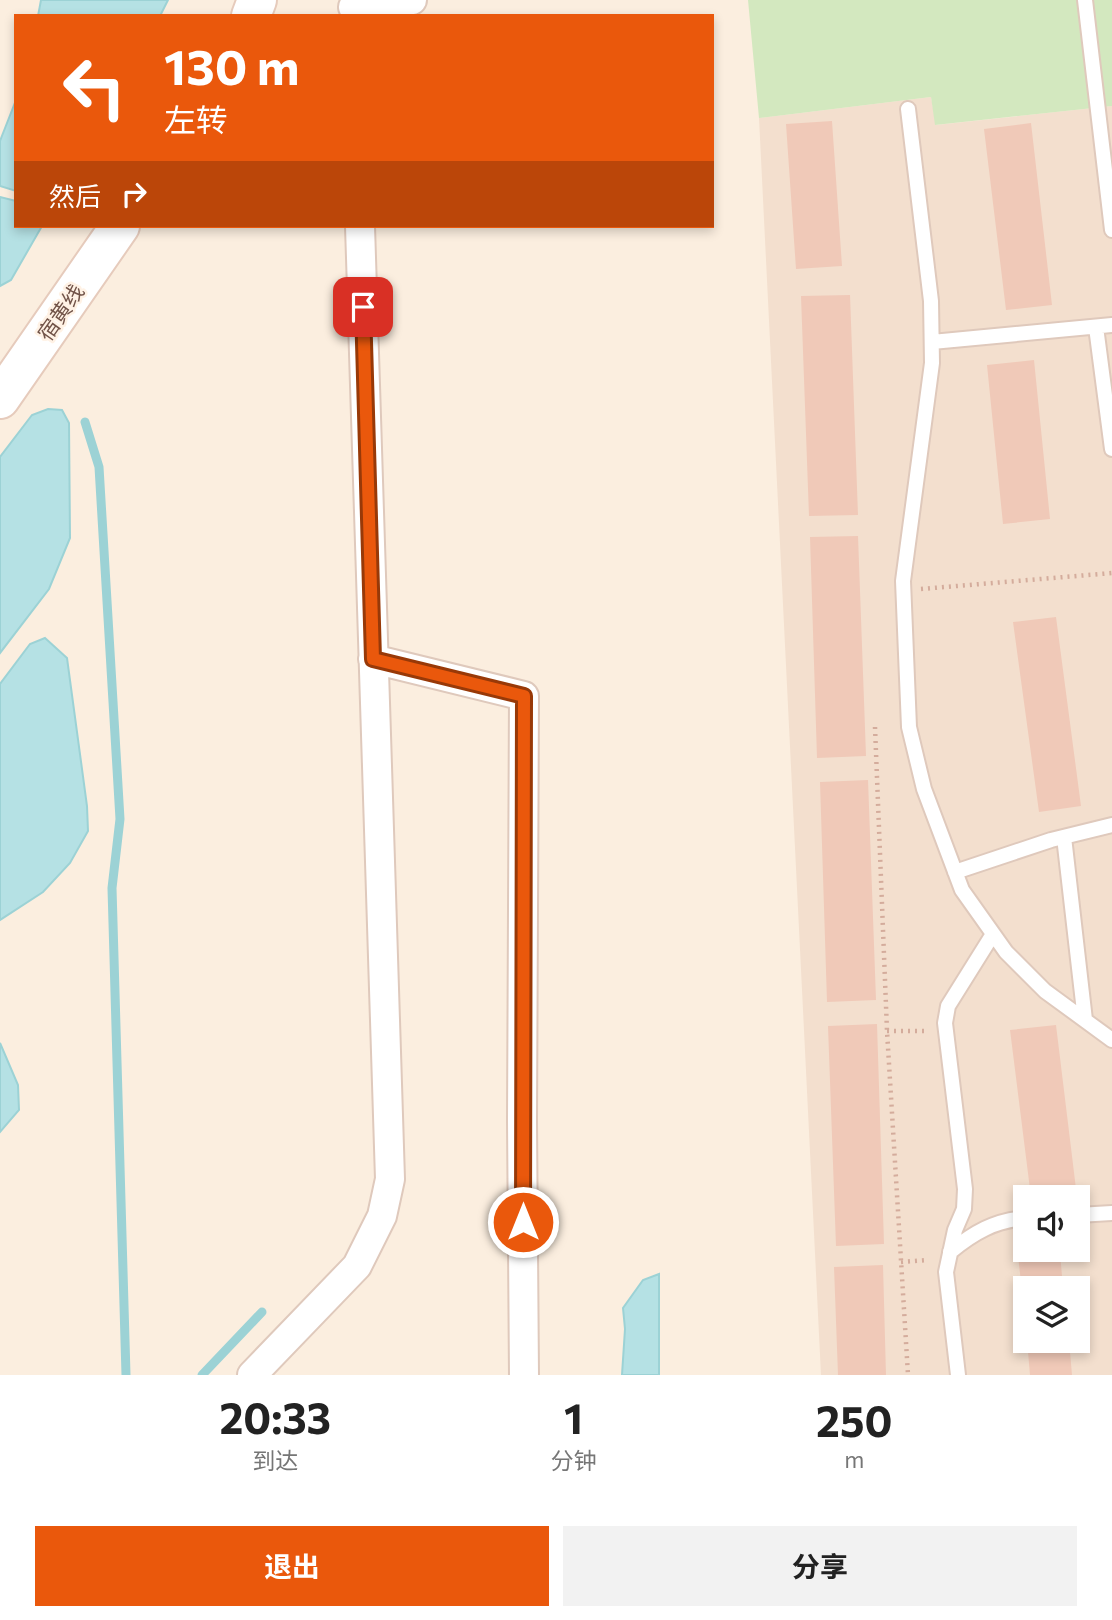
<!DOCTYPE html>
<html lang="zh">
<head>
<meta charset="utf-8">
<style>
	:root { --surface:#fff; --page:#f2f2f2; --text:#222; --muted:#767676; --accent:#ea580c }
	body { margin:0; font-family:Commissioner,"Noto Sans SC",sans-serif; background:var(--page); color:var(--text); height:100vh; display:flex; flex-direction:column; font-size:26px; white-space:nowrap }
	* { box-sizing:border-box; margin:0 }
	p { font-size:23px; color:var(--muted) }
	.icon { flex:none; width:38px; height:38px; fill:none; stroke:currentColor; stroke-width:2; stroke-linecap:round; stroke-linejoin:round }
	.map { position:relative; height:1375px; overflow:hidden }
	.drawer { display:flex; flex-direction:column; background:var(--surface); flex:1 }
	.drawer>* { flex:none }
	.banner { position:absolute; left:14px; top:14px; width:700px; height:214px; border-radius:0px; box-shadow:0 4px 10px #0003; background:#ea580c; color:#fff; overflow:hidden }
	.buttons { position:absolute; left:1013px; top:1185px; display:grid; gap:14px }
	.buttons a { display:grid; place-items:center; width:77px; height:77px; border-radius:0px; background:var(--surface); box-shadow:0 4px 10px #0003; font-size:35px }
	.pin { position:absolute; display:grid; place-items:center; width:60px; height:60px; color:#fff; margin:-30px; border-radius:14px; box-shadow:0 4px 10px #0006 }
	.me { position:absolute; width:77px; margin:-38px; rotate:0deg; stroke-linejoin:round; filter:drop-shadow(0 0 5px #0008) }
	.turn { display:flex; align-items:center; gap:24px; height:147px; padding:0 35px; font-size:32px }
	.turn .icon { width:91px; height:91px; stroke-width:2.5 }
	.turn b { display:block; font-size:49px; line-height:60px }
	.then { display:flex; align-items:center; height:66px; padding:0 35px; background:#0003; gap:14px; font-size:26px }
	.eta { display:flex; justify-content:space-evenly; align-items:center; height:119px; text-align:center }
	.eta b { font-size:42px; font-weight:700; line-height:49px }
	.button { display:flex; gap:14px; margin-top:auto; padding:14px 35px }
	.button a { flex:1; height:80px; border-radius:0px; background:var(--accent); color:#fff; font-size:28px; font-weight:700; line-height:80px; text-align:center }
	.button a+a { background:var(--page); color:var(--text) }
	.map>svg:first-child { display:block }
	.residential { fill:#f3dfce; fill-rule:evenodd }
	.green { fill:#d3e8bf }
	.water { fill:#b5e1e4; stroke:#9cd2d5; stroke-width:2 }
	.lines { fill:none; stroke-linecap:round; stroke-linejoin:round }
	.stream { stroke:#9cd2d5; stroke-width:9 }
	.building { fill:#f0c9b8 }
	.service-casing { stroke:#dfc9bc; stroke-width:18 }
	.minor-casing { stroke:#dfc9bc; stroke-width:32 }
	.secondary-casing { stroke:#e6cbbc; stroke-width:42 }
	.path { stroke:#d4ac9c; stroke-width:4.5; stroke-dasharray:2 5; stroke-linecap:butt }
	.service { stroke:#fff; stroke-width:14 }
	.minor { stroke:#fff; stroke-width:28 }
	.secondary { stroke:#fff; stroke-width:38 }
	.route-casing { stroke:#983908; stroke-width:18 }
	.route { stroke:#ea580c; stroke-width:12 }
	.labels { text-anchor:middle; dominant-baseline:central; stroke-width:5; stroke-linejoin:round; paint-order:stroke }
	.street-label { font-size:21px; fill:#715348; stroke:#fff2e5 }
</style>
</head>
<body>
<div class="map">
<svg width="1112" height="1375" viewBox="0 0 1112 1375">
	<rect width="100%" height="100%" fill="#fbeedf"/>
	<path class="residential" d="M931,97L936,125L1112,106V1375H821L759,118ZM1026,1197H1078V1250H1026ZM1026,1288H1078V1340H1026Z"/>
	<path class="green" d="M748,0H1112V106L935,125L931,97L759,118Z"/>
	<path class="water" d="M41,0H168L160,16H38Z
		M16,100V191L0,186V141Z
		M0,197L16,201V226H42L11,280L0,286Z
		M48,409L62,410L69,423L70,538L49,589L0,653V457L32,415Z
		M45,638L67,658L87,806L88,831L70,863L43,892L0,920V684L30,644Z
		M0,1043L18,1085L19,1110L0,1132Z
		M659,1274V1375H622L625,1329L623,1308L643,1280Z"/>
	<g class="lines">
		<path class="stream" d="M85,422L99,467L120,819L112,888L126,1375
			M202,1375L262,1312"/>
	</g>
	<path class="building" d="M832,121L842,266L796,269L786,124Z
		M1031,123L1052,305L1006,310L984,129Z
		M850,295L858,515L809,516L801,296Z
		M1034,360L1050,519L1003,524L987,365Z
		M858,536L866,756L817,758L810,537Z
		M1056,617L1081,806L1039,812L1013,622Z
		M868,780L876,1000L827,1002L820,782Z
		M877,1024L884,1244L836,1246L828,1026Z
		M1056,1025L1077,1197H1031L1010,1030Z
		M1060,1252L1063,1288H1026V1308H1024L1018,1256Z
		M883,1265L886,1375H838L834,1267Z
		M1027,1340H1069L1072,1375H1030Z"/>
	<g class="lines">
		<g class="service-casing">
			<path id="service" d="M1085,0L1112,230
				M908,109L931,301L932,363L903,581L909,727L924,789L962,890L1006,952L1045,991L1112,1040
				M1096,327L1112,449
				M932,342L1112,325
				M1064,837L1085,1020
				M955,872L1051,840L1112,825
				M1078,1215L1112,1213
				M950,1252C973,1233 995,1220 1026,1218
				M958,1375L946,1272L955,1230L964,1209L965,1189L945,1023L948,1006L993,934"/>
		</g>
		<g class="minor-casing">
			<path id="minor" d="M353,7L412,0
				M373,659L524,696L522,1121L524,1375
				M252,1375L357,1266L382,1216L390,1179L360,226"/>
		</g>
		<g class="secondary-casing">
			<path id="secondary" d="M251,16L257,0
				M0,399L120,226"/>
		</g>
		<path class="path" d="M921,589L1112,573
			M875,727L887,1031L908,1375
			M887,1031H925
			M901,1262L928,1260"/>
		<use href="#service" class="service"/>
		<use href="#minor" class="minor"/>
		<use href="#secondary" class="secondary"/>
	</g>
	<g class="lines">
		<g class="route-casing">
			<path id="route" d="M363,307L373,659L524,696L523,1222"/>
		</g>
		<use href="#route" class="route"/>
	</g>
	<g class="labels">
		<g class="street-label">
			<text transform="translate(60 312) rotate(-55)">宿黄线</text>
		</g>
	</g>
</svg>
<div class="buttons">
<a><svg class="icon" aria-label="sound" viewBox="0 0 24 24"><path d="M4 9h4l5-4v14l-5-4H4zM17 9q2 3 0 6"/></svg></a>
<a><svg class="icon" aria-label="layers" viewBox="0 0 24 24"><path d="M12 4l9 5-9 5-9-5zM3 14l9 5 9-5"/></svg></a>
</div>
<div class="pin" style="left:363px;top:307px;background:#d93025"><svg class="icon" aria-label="arrive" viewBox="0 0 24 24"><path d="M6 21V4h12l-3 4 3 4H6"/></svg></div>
<svg class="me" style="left:523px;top:1222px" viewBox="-20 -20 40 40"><circle r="17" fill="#ea580c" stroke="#fff" stroke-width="3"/><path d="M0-11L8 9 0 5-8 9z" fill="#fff"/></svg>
<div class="banner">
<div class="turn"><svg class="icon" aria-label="left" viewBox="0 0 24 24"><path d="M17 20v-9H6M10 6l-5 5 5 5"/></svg><div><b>130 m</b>左转</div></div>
<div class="then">然后<svg class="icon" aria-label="right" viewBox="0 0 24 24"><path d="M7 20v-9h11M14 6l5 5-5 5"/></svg></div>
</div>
</div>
<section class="drawer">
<div class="eta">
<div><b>20:33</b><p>到达</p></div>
<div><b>1</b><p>分钟</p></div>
<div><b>250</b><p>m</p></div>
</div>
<div class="button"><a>退出</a><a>分享</a></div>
</section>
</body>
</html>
